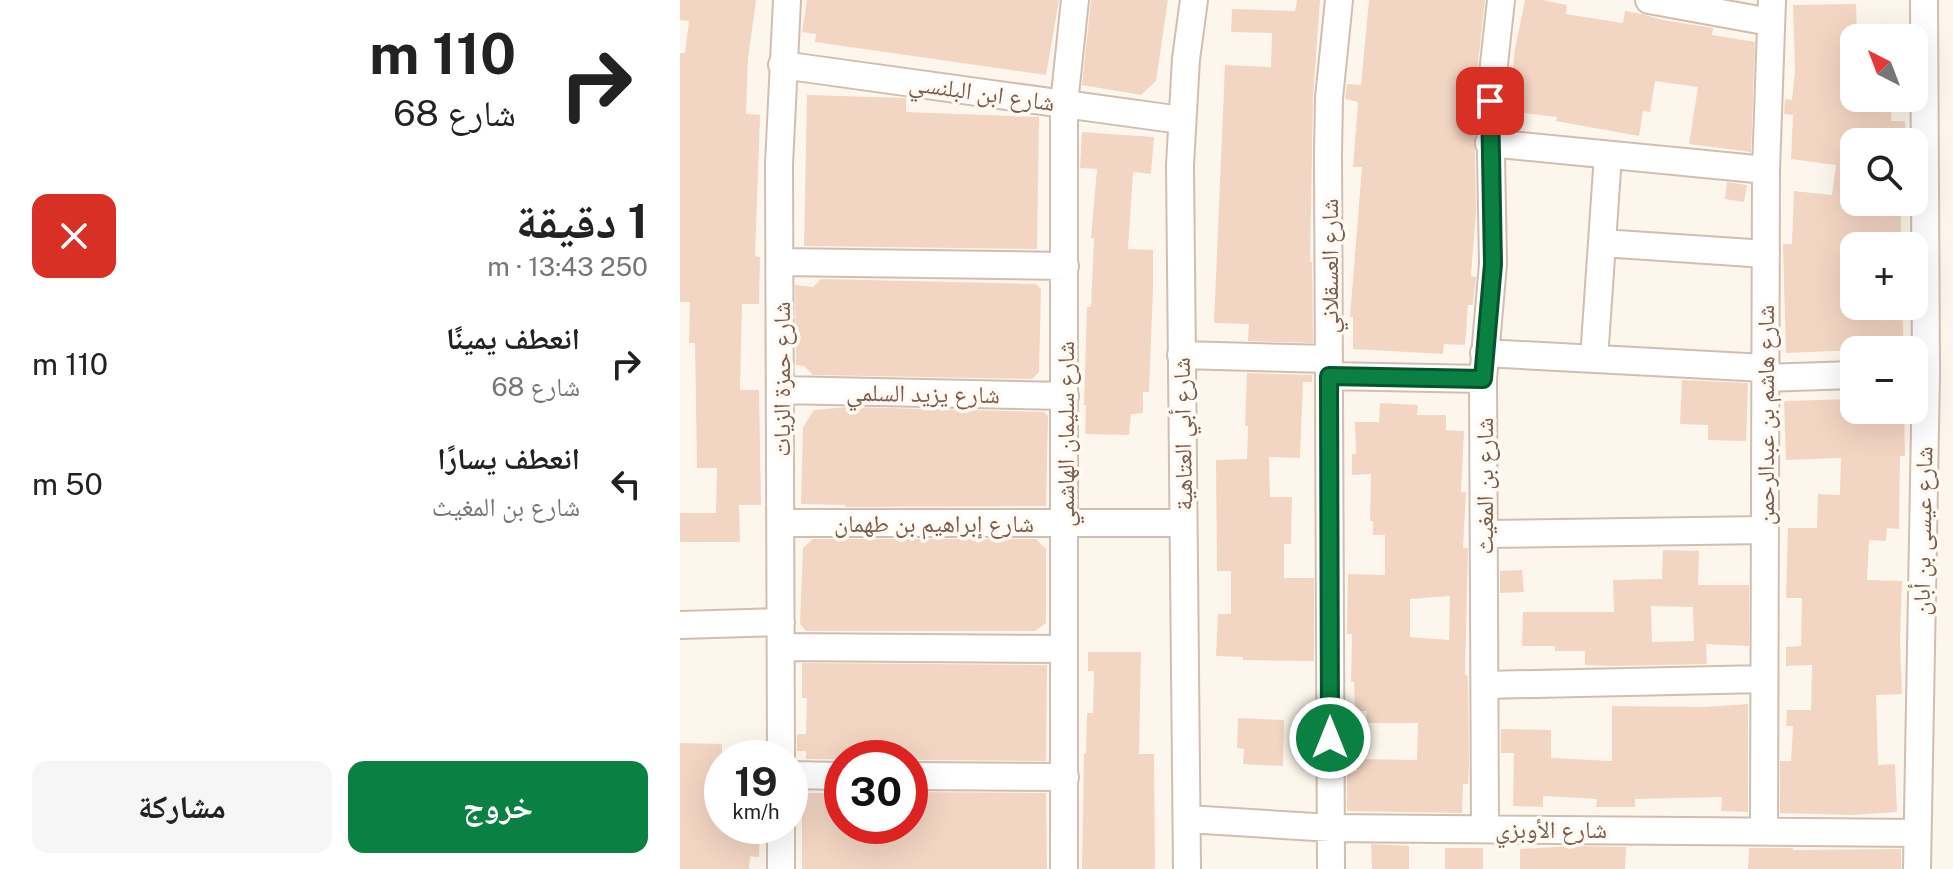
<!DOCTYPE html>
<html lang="ar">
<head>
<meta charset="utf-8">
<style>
	:root { --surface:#fff; --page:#f6f6f6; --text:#222; --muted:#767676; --accent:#0b8043 }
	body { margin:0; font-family:"Public Sans","Noto Naskh Arabic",sans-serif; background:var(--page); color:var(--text); direction:rtl; height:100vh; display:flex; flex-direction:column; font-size:30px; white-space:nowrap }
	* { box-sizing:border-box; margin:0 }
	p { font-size:26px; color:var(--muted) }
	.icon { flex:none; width:44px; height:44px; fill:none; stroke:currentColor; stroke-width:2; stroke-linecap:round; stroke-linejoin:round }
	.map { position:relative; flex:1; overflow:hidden; direction:ltr }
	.details { display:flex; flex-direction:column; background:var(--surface); width:680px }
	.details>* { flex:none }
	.banner { background:#fff; color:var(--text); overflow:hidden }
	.needle { width:52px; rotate:318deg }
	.buttons { position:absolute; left:1160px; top:24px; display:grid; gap:16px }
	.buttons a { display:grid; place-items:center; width:88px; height:88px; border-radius:16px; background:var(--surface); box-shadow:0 8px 32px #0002; font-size:40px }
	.speed { position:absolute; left:24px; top:740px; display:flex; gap:16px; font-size:40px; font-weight:700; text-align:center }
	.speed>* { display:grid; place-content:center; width:104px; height:104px; border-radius:50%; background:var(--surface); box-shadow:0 8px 32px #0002; line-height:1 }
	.speed small { font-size:20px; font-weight:400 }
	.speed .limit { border:12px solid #d22; background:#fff; color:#111 }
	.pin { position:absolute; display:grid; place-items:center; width:68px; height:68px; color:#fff; margin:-34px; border-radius:16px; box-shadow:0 4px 12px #0006 }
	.me { position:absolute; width:88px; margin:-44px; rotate:0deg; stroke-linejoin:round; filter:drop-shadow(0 0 6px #0008) }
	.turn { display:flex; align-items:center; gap:28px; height:168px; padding:0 32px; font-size:36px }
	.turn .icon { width:104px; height:104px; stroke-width:2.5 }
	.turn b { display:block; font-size:56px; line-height:68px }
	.round { display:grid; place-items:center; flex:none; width:84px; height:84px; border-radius:16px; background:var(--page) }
	.summary { display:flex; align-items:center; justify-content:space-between; height:136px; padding:0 32px }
	h1 { font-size:48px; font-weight:700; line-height:60px }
	.cta { display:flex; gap:16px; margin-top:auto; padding:16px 32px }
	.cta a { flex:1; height:92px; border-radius:16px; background:var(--accent); color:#fff; font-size:32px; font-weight:700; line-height:92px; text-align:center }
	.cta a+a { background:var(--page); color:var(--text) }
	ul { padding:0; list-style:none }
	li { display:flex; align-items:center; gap:24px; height:120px; padding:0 32px }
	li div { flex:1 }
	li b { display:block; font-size:30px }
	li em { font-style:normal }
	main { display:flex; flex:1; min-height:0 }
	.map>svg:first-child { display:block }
	.building { fill:#f3d5c3; fill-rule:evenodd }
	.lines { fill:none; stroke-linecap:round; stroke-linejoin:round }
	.minor-casing { stroke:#d1beb0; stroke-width:30 }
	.minor { stroke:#fff; stroke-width:26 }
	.route-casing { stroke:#07532c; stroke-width:20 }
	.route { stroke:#0b8043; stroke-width:14 }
	.labels { text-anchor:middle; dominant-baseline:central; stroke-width:7; stroke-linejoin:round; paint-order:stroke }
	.street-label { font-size:24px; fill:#7a5c4d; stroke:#fffaf3 }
</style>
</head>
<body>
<main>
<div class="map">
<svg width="1273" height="869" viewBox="0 0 1273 869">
	<rect width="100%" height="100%" fill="#fdf6ec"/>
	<path class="building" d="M0,0H76L68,58L66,114L80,115L75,256L80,257L79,304H62L60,390H79L81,505H59L60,542H0V513H36L37,468H17L15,343H9L10,302H0V53H5L9,21L0,20Z
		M127,0H379L366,75L135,42L136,34L122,32Z
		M411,0H488L476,81L461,95L402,85Z
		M617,0H640L633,98L630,262H632L633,343L568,341L569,324L534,323L545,65L591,67L592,33L551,32L552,9L615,11Z
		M689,0H805L794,101L796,211L791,276L796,277L793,305H788L785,345L764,344L763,354L673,349V317H670L682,167H673L678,102L665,99L667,84L681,85Z
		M845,0H862L887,5L886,14L943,23L945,11L962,14L983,20L1033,28L1032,35L1075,42L1071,152L1009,144L1018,87L975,81L970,112L963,111L959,136L876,121L877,117L828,111L835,49Z
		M1176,4L1177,38H1174V55H1169L1164,98H1212L1211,121H1225L1226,142H1174V202H1221V231L1220,246H1174V306H1222L1224,348L1106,353L1103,244H1112L1114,191L1152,195L1156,165L1111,159L1113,115L1104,114L1105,99L1112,100L1115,71L1113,5Z
		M127,95L226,98V112L359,117L357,249L124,246Z
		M402,132L474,137L471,174L453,172L448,249L473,250V289L469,392H463V413L451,414L449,435L405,434L406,405H404L407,307H411L414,238H411L417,169L400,168Z
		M1047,182L1067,185L1064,202L1045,199Z
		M141,279L356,284L361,289L359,372L352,379L133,375L124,366L116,365L115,285L133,287Z
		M567,373L632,375V382H623L620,458L589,457L590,497H612L611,544H604V578H634V661L563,660V657L536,656L538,614H551V571H537L536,460L567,459L568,426H565Z
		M1002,380L1068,383L1066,441L1028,440V425L1000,424Z
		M1174,399V410H1224L1225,456H1220L1219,529L1207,528L1206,541L1189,540L1187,580L1222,581L1220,640L1222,694L1196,695L1198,765L1215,764L1217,812L1172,815L1100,813V761H1111L1113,726H1106L1107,710H1131L1132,665L1106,666V647L1121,646L1122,598H1106L1108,528H1137L1138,494L1160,495L1161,458L1106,460L1104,401Z
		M700,403L738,405L737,415H766V430L784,431L781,492H786L783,548H788L785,675L788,676L789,763L788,784H783L782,813L667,811V771H677V759L737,760L738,723H686L687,711H675L674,682H671L672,634H667L668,574L705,575V535H693V521H690L691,474L672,475V454H676L675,422H699ZM770,596L769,640L730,637V599Z
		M168,407L364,412L368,416L366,506L165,507V505L121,504L123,427L134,410Z
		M133,539H356L366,549V623L355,631H126L120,624L123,548Z
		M983,550L1019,551L1018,585H1069V646L1026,644L1027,664L933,666L905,665V651H875V646H842L843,612H934L933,580L982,579ZM971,606L1013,607L1014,641L972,642Z
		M842,570L844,592L820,593V571Z
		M408,652H461L459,754H474L475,869H402L404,753H406L407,713H413L414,671H408Z
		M122,663L367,665L366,761L126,759V751H117V734H126L127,698H122Z
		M1068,704V812L1041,811L1042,797L955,799V807H916L917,799L863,796V807L833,806L834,753H821V729L871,730V758L932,761V706L1025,707Z
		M558,718L604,720L603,766L563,764L564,749L557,748Z
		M0,743L42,744V826H80L79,857L70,856L69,869H0Z
		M230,792L366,793L367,869H122V793H162V826H230Z
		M691,844L729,846V869H692Z
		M895,846L946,847L945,869H840V849Z
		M765,848H803V869H765Z
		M1069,848H1113V850L1221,849V869H1068Z"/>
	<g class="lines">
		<g class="minor-casing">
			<path id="minor" d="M969,0L1090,22
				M102,65L501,120
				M809,143L1086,170
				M922,243L1086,254
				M100,262L385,266
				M804,353L1085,368
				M501,355L649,359
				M914,359L928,155
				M649,376L803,379
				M1085,378L1174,375
				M101,390L385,396
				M101,523H503
				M804,534L1085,530
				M0,625L101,622
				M101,647L384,649
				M805,685L1084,679
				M101,758L99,164L107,0
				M110,775L162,776
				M230,776L385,777
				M507,819L651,828L1236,833
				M101,826V869
				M805,829L803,379L813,264L810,101L821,0
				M1084,831L1086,170L1092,0
				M384,869V104L395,0
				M507,869L500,165L506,59L514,0
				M651,869L648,153L649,98L659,0
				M1237,869L1246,373L1244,0"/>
		</g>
		<use href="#minor" class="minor"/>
	</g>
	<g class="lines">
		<g class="route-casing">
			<path id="route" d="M650,738L649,376L803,379L813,264L810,101"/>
		</g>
		<use href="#route" class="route"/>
	</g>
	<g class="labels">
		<g class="street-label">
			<text transform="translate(302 92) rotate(8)">شارع ابن البلنسي</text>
			<text transform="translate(649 266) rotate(-90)">شارع العسقلاني</text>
			<text transform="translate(101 379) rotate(-90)">شارع حمزة الزيات</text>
			<text transform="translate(243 393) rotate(1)">شارع يزيد السلمي</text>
			<text transform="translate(1085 415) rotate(-90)">شارع هاشم بن عبدالرحمن</text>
			<text transform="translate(385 434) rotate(-90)">شارع سليمان الهاشمي</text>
			<text transform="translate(502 434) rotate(-91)">شارع أبي العتاهية</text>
			<text transform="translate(804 486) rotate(-90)">شارع بن المغيث</text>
			<text x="254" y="523">شارع إبراهيم بن طهمان</text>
			<text transform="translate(1242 531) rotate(-89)">شارع عيسى بن أبان</text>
			<text x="871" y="829">شارع الأوبزي</text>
		</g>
	</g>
</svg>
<div class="buttons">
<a><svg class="needle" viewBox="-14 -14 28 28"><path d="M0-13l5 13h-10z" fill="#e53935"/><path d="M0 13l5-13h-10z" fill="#767676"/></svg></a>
<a><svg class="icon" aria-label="search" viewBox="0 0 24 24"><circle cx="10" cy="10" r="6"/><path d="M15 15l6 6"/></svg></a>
<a>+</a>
<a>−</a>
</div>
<div class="speed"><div>19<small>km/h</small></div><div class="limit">30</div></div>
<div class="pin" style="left:810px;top:101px;background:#d93025"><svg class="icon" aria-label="arrive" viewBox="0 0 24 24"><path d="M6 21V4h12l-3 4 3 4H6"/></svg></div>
<svg class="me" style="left:650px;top:738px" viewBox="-20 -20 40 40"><circle r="17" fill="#0b8043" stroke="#fff" stroke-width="3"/><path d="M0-11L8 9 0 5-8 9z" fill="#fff"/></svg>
</div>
<section class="details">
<div class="banner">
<div class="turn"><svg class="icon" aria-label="right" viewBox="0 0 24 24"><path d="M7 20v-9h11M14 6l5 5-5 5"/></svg><div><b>110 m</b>شارع 68</div></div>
</div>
<div class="summary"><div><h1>1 دقيقة</h1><p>250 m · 13:43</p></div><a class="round" style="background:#d93025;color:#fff"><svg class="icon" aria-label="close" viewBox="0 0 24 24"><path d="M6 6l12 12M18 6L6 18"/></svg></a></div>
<ul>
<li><svg class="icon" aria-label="right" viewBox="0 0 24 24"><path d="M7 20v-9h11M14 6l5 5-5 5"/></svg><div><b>انعطف يمينًا</b><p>شارع 68</p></div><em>110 m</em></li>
<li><svg class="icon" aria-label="left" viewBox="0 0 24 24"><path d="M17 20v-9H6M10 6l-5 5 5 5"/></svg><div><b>انعطف يسارًا</b><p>شارع بن المغيث</p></div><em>50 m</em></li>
</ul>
<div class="cta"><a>خروج</a><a>مشاركة</a></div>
</section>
</main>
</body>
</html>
